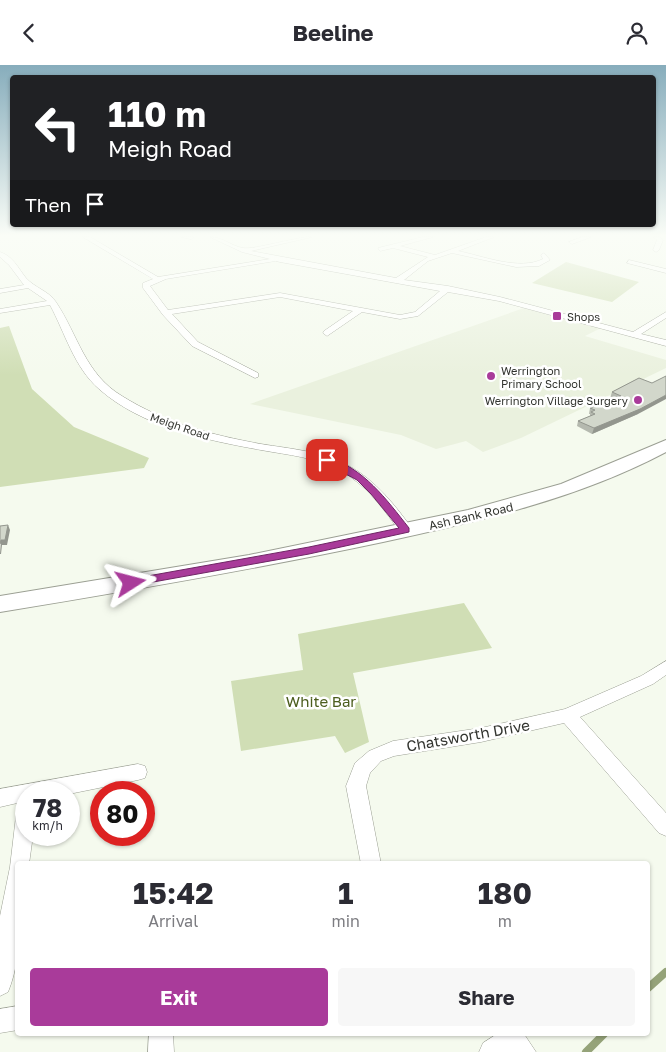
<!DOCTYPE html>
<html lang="en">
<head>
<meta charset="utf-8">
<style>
	:root { --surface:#fff; --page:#f7f7f7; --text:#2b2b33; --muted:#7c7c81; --accent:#a93b9a }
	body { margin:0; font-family:"Golos Text",sans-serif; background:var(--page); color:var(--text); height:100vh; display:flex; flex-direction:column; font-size:19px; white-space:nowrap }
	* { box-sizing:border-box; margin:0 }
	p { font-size:16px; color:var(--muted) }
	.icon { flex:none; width:28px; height:28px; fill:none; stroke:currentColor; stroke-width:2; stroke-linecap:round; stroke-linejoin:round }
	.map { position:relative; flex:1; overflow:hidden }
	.sheet { position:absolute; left:15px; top:796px; width:635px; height:175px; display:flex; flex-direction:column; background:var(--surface); border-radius:5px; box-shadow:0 1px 4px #0004 }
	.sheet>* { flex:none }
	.guide { position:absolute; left:10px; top:10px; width:646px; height:152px; border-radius:5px; box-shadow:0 1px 4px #0004; background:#202124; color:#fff; overflow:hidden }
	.speed { position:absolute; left:15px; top:716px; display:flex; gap:10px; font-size:25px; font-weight:700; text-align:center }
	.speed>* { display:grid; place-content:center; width:65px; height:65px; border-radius:50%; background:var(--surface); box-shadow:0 1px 4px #0004; line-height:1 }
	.speed small { font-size:12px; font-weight:400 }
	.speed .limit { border:8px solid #d22; background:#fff; color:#111 }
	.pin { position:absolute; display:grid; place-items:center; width:42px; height:42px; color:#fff; margin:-21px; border-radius:10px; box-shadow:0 2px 8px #0006 }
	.me { position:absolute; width:55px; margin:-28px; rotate:81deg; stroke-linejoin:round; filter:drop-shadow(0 0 4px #0008) }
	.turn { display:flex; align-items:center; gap:18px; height:105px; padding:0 15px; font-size:22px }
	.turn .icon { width:65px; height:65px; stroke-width:2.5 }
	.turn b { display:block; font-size:35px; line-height:42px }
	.then { display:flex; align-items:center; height:48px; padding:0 15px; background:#0003; gap:10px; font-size:19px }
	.eta { display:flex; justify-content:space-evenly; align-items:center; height:85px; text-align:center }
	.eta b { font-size:30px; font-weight:700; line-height:35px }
	.primary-button { display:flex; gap:10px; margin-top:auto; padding:10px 15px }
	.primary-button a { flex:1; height:58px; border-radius:5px; background:var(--accent); color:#fff; font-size:20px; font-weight:700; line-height:58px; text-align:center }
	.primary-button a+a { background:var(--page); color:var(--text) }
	header { display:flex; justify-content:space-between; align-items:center; height:65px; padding:0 15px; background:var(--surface); font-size:22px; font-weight:700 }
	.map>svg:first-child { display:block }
	.built { fill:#eaf1de }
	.green { fill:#d0deb5 }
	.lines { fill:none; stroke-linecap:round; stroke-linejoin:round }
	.stream { stroke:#95a379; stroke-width:8 }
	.minor-casing { stroke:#9b9f93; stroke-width:1 }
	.trunk-casing { stroke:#9b9f93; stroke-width:2 }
	.minor { fill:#fff; fill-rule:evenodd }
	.trunk { fill:#fff; fill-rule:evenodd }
	.wall { fill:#b5b9af }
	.shaded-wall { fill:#93968e }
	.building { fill:#d2d7cb; stroke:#93968e }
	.route { fill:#a93b9a; stroke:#6e2664 }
	.poi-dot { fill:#a93b9a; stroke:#fff; stroke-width:2 }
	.labels { text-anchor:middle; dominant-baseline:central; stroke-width:5; stroke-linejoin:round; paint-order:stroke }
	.far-poi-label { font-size:11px; fill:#333530; stroke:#fff; text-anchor:start }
	.far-street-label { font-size:11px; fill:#333530; stroke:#fff }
	.street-label { font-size:12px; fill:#333530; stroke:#fff }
	.near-park-label { font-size:15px; fill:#4c5e1e; stroke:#fff }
	.near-street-label { font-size:15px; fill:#333530; stroke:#fff }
</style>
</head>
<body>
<header><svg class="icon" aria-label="back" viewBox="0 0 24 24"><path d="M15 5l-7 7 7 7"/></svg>Beeline<svg class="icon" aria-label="person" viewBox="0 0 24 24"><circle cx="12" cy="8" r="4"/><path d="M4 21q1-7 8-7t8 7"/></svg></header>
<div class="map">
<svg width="666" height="987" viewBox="0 0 666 987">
	<rect width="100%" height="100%" fill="#f5faee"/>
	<path class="built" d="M524,243L601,263L585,271L666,295V303L521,373L483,387L466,376L436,384L401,370L250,339Z"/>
	<path class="green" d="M566,197L639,217L612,237L532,218Z
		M9,261L32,324L74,362L149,393L144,403L0,422V263Z
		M464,538L492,583L353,608L369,677L345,688L335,671L241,686L231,616L303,605L298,569Z"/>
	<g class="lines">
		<path class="stream" d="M648,923L666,907
			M586,987L604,969"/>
		<g class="minor-casing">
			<path id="minor" d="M83,172H90L158,212L270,194L242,187L210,172C223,172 231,181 243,183C255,185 294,172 312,172L251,186L396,213L428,192L393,183L380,186L378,183L423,172H433L400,181L435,190L486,172H494L458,186C483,191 519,206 543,194L541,190L544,188L550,195L539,201L516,202L452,188L428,196L404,215L448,221L500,232L633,267L666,247V253L641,269L666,275V281L499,236L448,227L418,251L400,254L362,247L327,271L323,268L324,266L353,246L280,232L172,249L198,277L258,308V312L255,313L192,281L163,250L143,223V218L153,214ZM276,196L280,197L440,226L415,247L400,250L280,228L168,245L150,221L166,214Z
				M182,172H194L191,174Z
				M582,172H591L572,179L569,177Z
				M654,172H660L663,175L659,185L656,187L653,185L657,175Z
				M0,187C13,191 18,203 26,213C35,223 49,226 56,237C78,270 85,309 122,331C165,358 212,370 261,379C291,384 322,386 349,401C375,415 396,441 413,465L411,468H401C384,445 367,420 341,406C316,392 288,390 261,385C206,375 142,362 99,324C74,302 65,268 50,240L0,248V244L47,236L28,223L0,228V224L24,220L9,200L0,192Z
				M629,195L666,204V208L627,198Z
				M666,596V610L653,619L580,652L666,748V771L659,768L564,658L481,677L394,691L381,696L370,708L366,721L381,799H361L346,721L355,698L369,686L393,676L481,663L565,644L641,611Z
				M138,699L145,701L147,707L145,713L138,715L69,729L26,728V736L0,742V724Z
				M26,742V770H33L29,799H18C18,840 24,889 8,927L0,931V851L10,802L16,751L19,745Z
				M18,941V965L0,968V944Z
				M149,969H173L174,987H148Z
				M497,969H524L536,987H479L483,978Z"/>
		</g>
		<g class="trunk-casing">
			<path id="trunk" d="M666,375V387C577,434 480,456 383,477C256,504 128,526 0,547V531L249,490L468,445L561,419Z"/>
		</g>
		<use href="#minor" class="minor"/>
		<use href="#trunk" class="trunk"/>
	</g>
	<path class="wall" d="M639,313L638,349L592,369L577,361L578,356L590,351V349H589L590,343L613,334L610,333L612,327Z"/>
	<path class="shaded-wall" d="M666,330V334L638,349L592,369L594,363Z
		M8,460L10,465L7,480H2L1,489H0L1,475Z"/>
	<path class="building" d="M666,311V330L640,344L594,363L578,356L595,349L591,347L595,345L590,343L621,331L612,327L639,313L652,318Z
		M8,460L5,475H1L0,479V461Z"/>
	<linearGradient id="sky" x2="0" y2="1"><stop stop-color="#87adbc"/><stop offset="0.55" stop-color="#fafdf7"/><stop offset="1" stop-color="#fafdf7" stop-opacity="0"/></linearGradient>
	<rect width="666" height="310" fill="url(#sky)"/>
	<path class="route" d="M327,392C364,403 386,434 409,463V467L309,489L131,521L125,518L131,514L309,482L399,463L371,429L357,415L323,397V393Z"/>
	<g class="poi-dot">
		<rect x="552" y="246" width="10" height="10" rx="2.5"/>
		<circle cx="491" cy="311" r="5"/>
		<circle cx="638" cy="335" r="5"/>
	</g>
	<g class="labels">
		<g class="far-poi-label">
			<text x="567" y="251">Shops</text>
			<text x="501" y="305">Werrington<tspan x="501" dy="13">Primary School</tspan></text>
			<text x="628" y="335" text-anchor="end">Werrington Village Surgery</text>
		</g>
		<g class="far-street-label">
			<text transform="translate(180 361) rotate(19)">Meigh Road</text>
		</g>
		<g class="street-label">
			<text transform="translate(471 451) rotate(-13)">Ash Bank Road</text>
		</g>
		<g class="near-park-label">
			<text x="321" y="636">White Bar</text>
		</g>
		<g class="near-street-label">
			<text transform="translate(468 670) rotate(-10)">Chatsworth Drive</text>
		</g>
	</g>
</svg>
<div class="speed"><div>78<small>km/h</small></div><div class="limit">80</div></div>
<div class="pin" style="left:327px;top:395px;background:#d93025"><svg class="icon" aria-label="arrive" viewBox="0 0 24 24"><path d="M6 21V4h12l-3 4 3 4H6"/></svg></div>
<svg class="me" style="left:131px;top:518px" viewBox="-20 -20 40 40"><path d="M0-17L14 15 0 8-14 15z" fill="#a93b9a" stroke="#fff" stroke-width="4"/></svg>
<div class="guide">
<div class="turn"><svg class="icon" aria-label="left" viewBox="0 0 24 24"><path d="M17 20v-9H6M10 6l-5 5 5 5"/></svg><div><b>110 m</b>Meigh Road</div></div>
<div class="then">Then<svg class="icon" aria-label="arrive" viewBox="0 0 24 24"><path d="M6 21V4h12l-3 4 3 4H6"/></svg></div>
</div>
<section class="sheet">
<div class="eta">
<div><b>15:42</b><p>Arrival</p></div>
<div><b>1</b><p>min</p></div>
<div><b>180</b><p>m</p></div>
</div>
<div class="primary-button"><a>Exit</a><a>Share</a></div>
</section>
</div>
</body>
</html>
